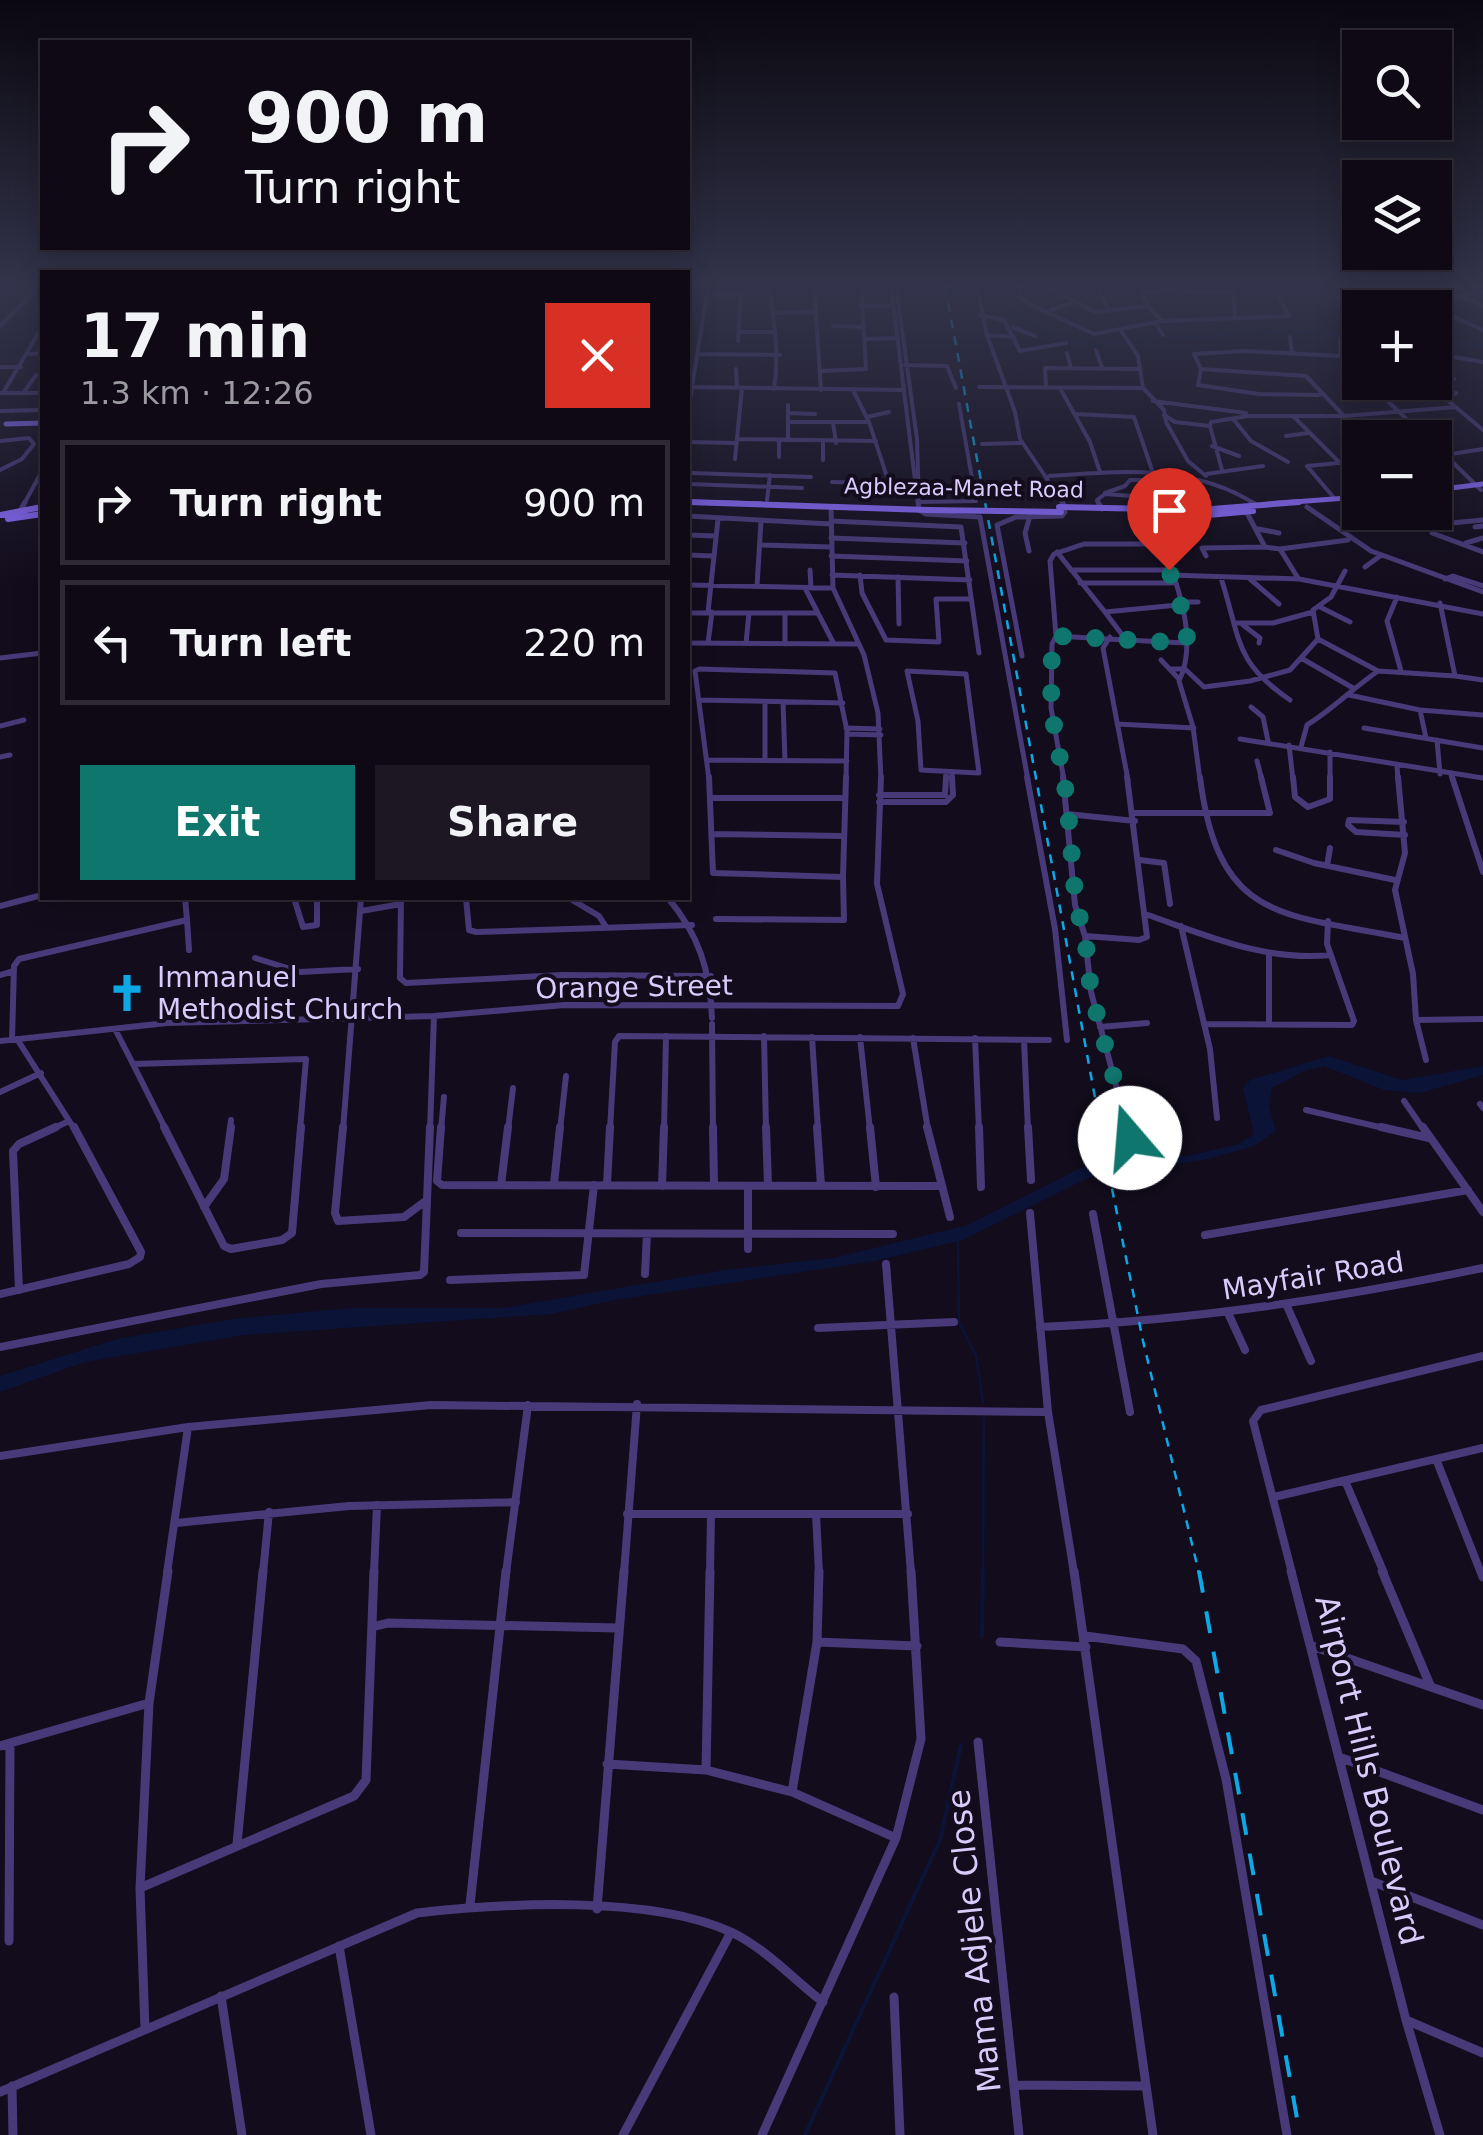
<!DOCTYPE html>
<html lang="en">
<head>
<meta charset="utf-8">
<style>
	:root { --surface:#0e0915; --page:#1c1722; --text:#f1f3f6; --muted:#9b9aa0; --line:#2e2a34; --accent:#0f766e }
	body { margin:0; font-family:"DejaVu Sans",sans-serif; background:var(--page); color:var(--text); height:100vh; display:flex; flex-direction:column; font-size:38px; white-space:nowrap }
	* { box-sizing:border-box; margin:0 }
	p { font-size:32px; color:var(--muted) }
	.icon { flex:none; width:55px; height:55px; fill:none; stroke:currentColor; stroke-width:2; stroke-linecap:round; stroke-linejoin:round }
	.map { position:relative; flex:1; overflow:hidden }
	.panel { position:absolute; left:40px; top:270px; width:650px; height:630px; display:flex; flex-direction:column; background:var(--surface); border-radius:0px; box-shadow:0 5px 25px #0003,0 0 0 2px var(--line) }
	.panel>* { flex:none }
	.hud { position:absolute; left:40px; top:40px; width:650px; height:210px; border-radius:0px; box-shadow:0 5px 25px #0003,0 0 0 2px var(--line); background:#0e0915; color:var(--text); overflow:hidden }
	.controls { position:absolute; left:1342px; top:30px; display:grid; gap:20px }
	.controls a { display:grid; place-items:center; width:110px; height:110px; border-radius:0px; background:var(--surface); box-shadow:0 5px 25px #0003,0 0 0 2px var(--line); font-size:50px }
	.pin { position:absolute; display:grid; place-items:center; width:85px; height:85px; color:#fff; margin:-102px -42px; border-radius:50% 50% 50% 0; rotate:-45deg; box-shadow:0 0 10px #0007 }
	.pin .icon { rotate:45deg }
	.me { position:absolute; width:110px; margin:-55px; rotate:342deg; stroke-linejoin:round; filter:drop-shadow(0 0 8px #0008) }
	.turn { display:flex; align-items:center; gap:35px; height:210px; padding:0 40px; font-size:45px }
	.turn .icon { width:130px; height:130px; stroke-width:2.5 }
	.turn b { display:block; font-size:70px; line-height:85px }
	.round { display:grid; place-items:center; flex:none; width:105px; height:105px; border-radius:0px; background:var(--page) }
	.head { display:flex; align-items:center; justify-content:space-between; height:170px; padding:0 40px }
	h1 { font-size:60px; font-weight:600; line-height:75px }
	.action { display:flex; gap:20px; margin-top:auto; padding:20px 40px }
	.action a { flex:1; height:115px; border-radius:0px; background:var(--accent); color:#fff; font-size:40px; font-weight:600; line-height:115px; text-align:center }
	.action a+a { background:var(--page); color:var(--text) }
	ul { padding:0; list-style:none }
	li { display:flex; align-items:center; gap:30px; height:125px; margin:0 20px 15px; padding:0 20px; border:5px solid var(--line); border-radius:0px }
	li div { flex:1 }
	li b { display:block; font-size:38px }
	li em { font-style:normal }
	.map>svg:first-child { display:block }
	.water { fill:#0b1337 }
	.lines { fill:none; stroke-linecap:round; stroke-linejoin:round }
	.stream-far1 { stroke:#0b1337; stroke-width:2.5 }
	.stream { stroke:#0b1337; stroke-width:4 }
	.street-far4 { stroke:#483a79; stroke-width:4 }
	.street-far3 { stroke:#483a79; stroke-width:5 }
	.street-far2 { stroke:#483a79; stroke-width:6 }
	.street-far1 { stroke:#483a79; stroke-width:8 }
	.street { stroke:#483a79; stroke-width:9 }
	.secondary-far1 { stroke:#8567f6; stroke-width:5 }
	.secondary { stroke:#8567f6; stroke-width:6 }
	.rail-far1 { stroke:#0da8e5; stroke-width:2.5; stroke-dasharray:9 8; stroke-linecap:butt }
	.rail { stroke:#0da8e5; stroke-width:4; stroke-dasharray:22 19; stroke-linecap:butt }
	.secondary-bridge { stroke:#8567f6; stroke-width:6 }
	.route { stroke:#0f766e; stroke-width:18; stroke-dasharray:0 32.4 }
	.labels { text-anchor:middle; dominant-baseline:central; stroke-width:8; stroke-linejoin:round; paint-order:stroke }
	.far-street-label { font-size:22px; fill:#d9cbfc; stroke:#120c1c }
	.poi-label { font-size:28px; fill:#d9cbfc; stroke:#120c1c; text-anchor:start }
	.street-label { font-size:28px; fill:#d9cbfc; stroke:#120c1c }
	.near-street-label { font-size:32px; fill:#d9cbfc; stroke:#120c1c }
</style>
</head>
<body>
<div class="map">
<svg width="1483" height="2135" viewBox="0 0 1483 2135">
	<rect width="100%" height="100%" fill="#120c1c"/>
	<path class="water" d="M1329,1056L1402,1080L1483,1066V1075L1420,1093L1384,1090L1324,1066L1304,1071L1272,1088L1269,1105L1276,1131L1254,1146L1208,1159L1090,1177L963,1240L875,1261L615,1300L551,1314L244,1335L85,1362L0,1392V1376L117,1339L233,1319L352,1308H503L724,1270L833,1258L968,1225L1083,1167L1191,1155L1239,1144L1254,1134L1243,1088L1250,1080Z"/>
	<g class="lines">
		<path class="stream-far1" d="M1008,310L1058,338L1092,345L1291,330L1360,338
			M1435,342L1483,345
			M958,1238L959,1322L976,1355L983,1402
			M983,1573L984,1418"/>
		<path class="stream" d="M982,1636L983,1571
			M805,2135L940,1840L961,1745"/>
		<path class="street-far4" d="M770,286C773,325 780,350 774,389
			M814,286L821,390
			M891,286L918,504
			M896,286L917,439L919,504
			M977,286L987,335L1015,412L1020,439L1064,504
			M1016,286L1021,298L1031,305L1094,334L1162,321L1289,316L1274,286
			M1046,286L1095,312L1148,306
			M1097,286L1109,310
			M1139,286L1148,306L1161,320
			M1232,286L1235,316
			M1330,286L1343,302
			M1383,286H1401
			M1419,286L1440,298
			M1185,291L1233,292
			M1144,292L1174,290
			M706,294L741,295L738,341
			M1461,296L1483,306
			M1344,303H1412L1483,292
			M1344,303L1340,305L1354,333
			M860,306H893
			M1435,308L1483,330
			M1051,310L1072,303
			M773,313L814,312
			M979,315L1004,320L1020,351L1066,343
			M1155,322L1163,335
			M0,326L40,286
			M833,326L864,327
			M1013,327L1035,336
			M739,332H774
			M1122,332L1138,356L1143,388L1164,410L1166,422L1188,461L1206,476
			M987,335L1014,337
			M1290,337L1292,354
			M864,339L898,338
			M1340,339L1341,356L1360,374
			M1096,350L1102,368
			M1067,353L1071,368
			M30,354L42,353
			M697,354L780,355
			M1435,364L1442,355L1483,362
			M905,365L947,366L956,388
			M0,367H21
			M736,369L737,388
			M1201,369L1306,376L1365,438
			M821,371L866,369L861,286
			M1435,374L1454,379
			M1368,382L1426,438
			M1426,382L1483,430
			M691,387L903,390
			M979,387L1143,388
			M1046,388L1045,368L1139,369
			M853,390L869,422L889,483
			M1061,390L1090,442L1100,472
			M24,392L36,375
			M1,393H42
			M3,393L42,327
			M1352,394L1374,390
			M1320,395L1259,394L1198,385L1201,369L1194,354L1244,351L1341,356
			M1446,398L1456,393
			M1153,401L1246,413
			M788,405V440
			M0,411L42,410
			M688,412L708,286
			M788,413L815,414
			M1075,414L1134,417L1153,473
			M1164,415L1175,422L1210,426L1211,422L1248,416H1344L1456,407
			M1293,416L1340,463
			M867,417L889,412
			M1234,420L1251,441L1288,462
			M788,422H869
			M833,422L836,443
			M1210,426L1222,470
			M1286,436L1308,433
			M737,439L876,441
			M779,440V457
			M0,441L29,438L34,444L22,459L0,470
			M688,442L736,443
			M823,442V460
			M982,444L1021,443
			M1435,445L1481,490
			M1212,446L1239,456
			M1445,455L1483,449
			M735,459L742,388
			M691,473L811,477
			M1206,474L1263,466
			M1049,476C1119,471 1194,464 1255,504
			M832,482L915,484
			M688,484L802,488
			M1143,491L1147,504
			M1105,493L1125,486L1130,480H1151
			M1335,499L1307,466L1360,461
			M767,500L770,475
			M921,502L976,501L959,404
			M24,504L42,471
			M1099,504L1097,500L1105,494L1145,497"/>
		<path class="street-far3" d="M918,502L919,510L926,514L980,517L1028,780
			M1062,502L1065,507
			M1098,502L1102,509
			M1147,502C1164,553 1204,630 1179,681L1193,727L1200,780
			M1251,502L1256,505
			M1307,507L1371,551L1483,592
			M831,508L833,588L864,655L878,713L881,780
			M1435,509L1447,522
			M20,511L25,502
			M1246,511L1265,547L1280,549L1298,578
			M1416,514L1426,524
			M688,516L831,524
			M831,521L961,527L979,653
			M1475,527L1483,526
			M1397,528L1483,520
			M1258,529L1279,533
			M1432,533L1483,552
			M688,535L715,536
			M831,538L965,543
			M1466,543L1483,538
			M760,545L831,547
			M1280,549L1348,540
			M1029,551L1025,533L1030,516
			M1057,552L1105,612
			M688,555L713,556
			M831,556L967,561
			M1206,556L1202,548L1265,547
			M1365,567L1380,556
			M810,570L811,588
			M1071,570H1169
			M1345,571L1331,597L1313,610L1318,639L1378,671L1455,676L1440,603
			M832,575L970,580
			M860,575L862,593L886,640L939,642L936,599H971
			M1170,575L1299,579L1483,614
			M898,577L899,624
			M1221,578C1241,639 1233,661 1290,700
			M1250,579L1279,604
			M1445,579L1453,576L1483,586
			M1080,583H1172
			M688,585L833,588
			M757,586L761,521
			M805,588L834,644
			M1397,597L1387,621L1401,671
			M1177,602H1198
			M1320,607L1350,622
			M708,612L718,519
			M688,613H818
			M785,613V644
			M1234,623H1273L1313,612
			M1243,625L1260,638L1259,643
			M1056,636L1050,561L1054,554L1084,544H1161
			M1110,637L1103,648L1128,780
			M1126,640L1186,643
			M688,643L859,644
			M708,643L712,612
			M746,643L749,613
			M1022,656L997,525L1016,517L1062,516L1065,512
			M0,658L42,653
			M1301,658L1353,688
			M1161,660L1179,679
			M1170,669H1185L1204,687L1250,681L1290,670L1318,639
			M907,671L966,674L979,773L921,770L918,721Z
			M1455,676L1483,680
			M1349,695L1420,710L1483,715
			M700,700L843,703
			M765,702V760
			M783,702L785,761
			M1251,707L1263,717L1268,741
			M1420,710L1426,738
			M1117,724L1194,728
			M0,726L24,720
			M846,728L880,729
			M1364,728L1483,748
			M847,734L881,735
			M1240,739L1483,778
			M1437,740L1440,774
			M1289,745L1293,780
			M1301,747L1307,725C1333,709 1353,688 1378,671
			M1330,752V780
			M0,757L10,755
			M708,760L847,761
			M1257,761L1262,780
			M1397,766L1398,780
			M952,773V780
			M1451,775L1453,780
			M709,780L695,671L699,669L835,673L847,731L846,780
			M946,780V773
			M1064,780L1051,708L1052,644L1056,636L1126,640L1105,612L1178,605"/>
		<path class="street-far2" d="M709,777L713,873L843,877
			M1027,777L1055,929L1067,1040
			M1063,777L1075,905L1085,936L1091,992L1128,1130
			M1200,777C1218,922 1282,914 1405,938
			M1293,777L1295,797L1308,807L1330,799V777
			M1398,777L1405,853L1395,890L1413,974L1416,1020L1483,1019
			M1452,777L1483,872
			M879,795H945L946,777
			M711,798H844
			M879,802H946L953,795L952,777
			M1134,813H1270L1261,777
			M1067,814L1135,821
			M1404,822L1349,820L1348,825L1356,832L1405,835
			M713,834L842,836
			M1276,850L1314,863L1395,880
			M1140,860L1164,863L1170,904
			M1327,866L1330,848
			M843,877L846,777
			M294,898L303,927L317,925V898
			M401,898L400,978L406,983L562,975L711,976
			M466,898L469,930L476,932L692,925
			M569,898L599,916L606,927
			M668,898C699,935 710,970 712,1018
			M0,906L42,895
			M361,911L401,904
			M1145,914C1206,935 1265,962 1331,955
			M716,919L844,920L843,877
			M187,920L189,950
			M1181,926L1210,1049L1217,1118
			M1085,936L1139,940L1147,937L1127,777
			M1269,955V1024
			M255,958L300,972L358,969
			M0,975L14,971
			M1416,1020L1426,1060
			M712,1024L713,1130
			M1204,1024L1352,1025L1354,1021L1327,944L1328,921
			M1100,1027L1147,1023
			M115,1029L133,1064
			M764,1036L766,1130
			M812,1037L818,1130
			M860,1037L870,1130
			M913,1038L928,1130
			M975,1038L979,1130
			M12,1039L14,966L19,959L187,920L185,898
			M17,1039L75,1130
			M1024,1040L1028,1130
			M0,1041L167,1023L434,1016L565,1005L898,1006L903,994L877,884L881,777
			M133,1064L166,1130
			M133,1064L306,1059L300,1130
			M0,1092L41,1073
			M1404,1101L1424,1130
			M1480,1104L1483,1108
			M1306,1110L1392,1130
			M50,1130L69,1121
			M230,1130L231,1120
			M343,1130L361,898
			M430,1130L434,1016
			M441,1130L444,1097
			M508,1130L513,1088
			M560,1130L566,1076
			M610,1130L615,1042L619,1036L1049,1040
			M664,1130L666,1036"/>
		<path class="street-far1" d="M164,1127L224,1246L231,1249L282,1240L292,1233L301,1127
			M343,1127L335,1213L338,1221L404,1217L427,1200L430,1127
			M441,1127L437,1181L442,1185L941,1186
			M713,1127L714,1186
			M766,1127L768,1186
			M817,1127L821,1186
			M870,1127L876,1187
			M927,1127L950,1217
			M979,1127L981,1187
			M1028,1127L1031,1180
			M1127,1127L1130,1138
			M1381,1127L1429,1138
			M1423,1127L1483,1212
			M554,1184L560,1127
			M501,1185L508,1127
			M607,1185L610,1127
			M662,1186L664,1127
			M748,1186V1249
			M204,1207L224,1179L231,1127
			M1030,1213L1048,1412L1074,1573
			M1093,1214L1130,1412
			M461,1233L893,1234
			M1205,1235L1468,1190
			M886,1264L911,1573
			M645,1274L647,1234
			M450,1280L584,1275L594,1185
			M19,1290L13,1151L19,1144L56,1127
			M0,1294L129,1264L140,1257L141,1252L74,1127
			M1287,1306L1311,1361
			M1228,1313L1245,1350
			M1040,1327C1190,1321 1336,1299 1483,1268
			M818,1328L954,1322
			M0,1347L321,1284L420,1275L424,1272L427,1200
			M0,1456L188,1427L431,1405L1048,1412
			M1436,1459L1481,1573
			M1346,1483L1384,1573
			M1274,1497L1483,1448
			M627,1514H908
			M816,1514L819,1573
			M176,1523L349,1506L516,1502
			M167,1573L188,1427
			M263,1573L269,1512
			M374,1573L377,1505
			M506,1573L528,1405
			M624,1573L637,1404
			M710,1573L711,1514
			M1292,1573L1253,1421L1261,1410L1483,1356"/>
		<path class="street" d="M1074,1571L1153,2135
			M1291,1571L1406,2020L1440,2135
			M1382,1571L1430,1685
			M1481,1571L1483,1577
			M372,1627L388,1623L618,1628
			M1085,1636L1183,1649L1196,1661L1226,1779L1287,2135
			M817,1642L917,1646
			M1000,1642L1086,1647
			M1312,1646L1483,1705
			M978,1742L1019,2135
			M0,1746L149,1703
			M1339,1757L1483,1810
			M607,1764L706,1770L792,1792L896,1838
			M706,1770L710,1571
			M792,1792L817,1642L819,1571
			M237,1844L263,1571
			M1371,1881L1483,1925
			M140,1888L354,1796L366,1780L374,1571
			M470,1905L506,1571
			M597,1909L624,1571
			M9,1941L10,1743
			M339,1946L371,2135
			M221,1996L242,2135
			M894,1997L900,2135
			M1406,2020L1483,2053
			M145,2029L140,1888L149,1703L168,1571
			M1014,2085L1145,2086
			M12,2086L13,2135
			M0,2092L417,1913C505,1903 650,1895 731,1932C765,1948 793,1979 823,2002
			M623,2135L731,1932
			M762,2135L896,1838L921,1739L911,1571"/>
		<path class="secondary-far1" d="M6,424L42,423
			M1435,490L1483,484
			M688,502L761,504
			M1268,504L1360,497"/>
		<path class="secondary" d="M688,502L927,510
			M1059,507L1199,510L1299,502
			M0,515L42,507
			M1208,515L1253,511
			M8,519L42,514"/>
		<path class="rail-far1" d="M945,286L1111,1184L1143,1341L1199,1573"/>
		<path class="rail" d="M1199,1571L1300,2135"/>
		<path class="secondary-bridge" d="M927,510L1061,512"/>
	</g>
	<linearGradient id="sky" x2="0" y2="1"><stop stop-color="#0a070f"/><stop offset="0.49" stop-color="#33344b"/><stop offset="1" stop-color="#33344b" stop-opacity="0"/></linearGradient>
	<rect width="1483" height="585" fill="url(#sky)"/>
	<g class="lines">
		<path class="route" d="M1130,1138L1091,992L1085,936L1076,905L1067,798L1051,708L1052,644L1056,636L1186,643L1188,628L1169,570"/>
	</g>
	<defs>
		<g id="church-bare" transform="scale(3)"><path d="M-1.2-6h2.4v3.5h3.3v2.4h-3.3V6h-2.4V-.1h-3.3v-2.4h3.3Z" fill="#0da8e5" stroke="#120c1c" stroke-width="2.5" paint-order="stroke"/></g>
	</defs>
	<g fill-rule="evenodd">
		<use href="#church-bare" x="127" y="993"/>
	</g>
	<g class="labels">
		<g class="far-street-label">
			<text transform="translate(964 488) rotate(1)">Agblezaa-Manet Road</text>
		</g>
		<g class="poi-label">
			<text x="157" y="977">Immanuel<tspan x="157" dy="32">Methodist Church</tspan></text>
		</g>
		<g class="street-label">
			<text transform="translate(634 987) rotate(-1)">Orange Street</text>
			<text transform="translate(1313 1276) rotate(-9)">Mayfair Road</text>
		</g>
		<g class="near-street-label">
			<text transform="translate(1369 1770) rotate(76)">Airport Hills Boulevard</text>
			<text transform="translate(974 1941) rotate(-96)">Mama Adjele Close</text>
		</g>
	</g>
</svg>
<div class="controls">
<a><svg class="icon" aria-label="search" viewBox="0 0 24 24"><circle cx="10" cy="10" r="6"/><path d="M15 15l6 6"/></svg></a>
<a><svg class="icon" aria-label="layers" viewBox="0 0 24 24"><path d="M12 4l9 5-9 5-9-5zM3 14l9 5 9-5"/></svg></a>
<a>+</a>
<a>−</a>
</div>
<div class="pin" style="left:1169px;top:570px;background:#d93025"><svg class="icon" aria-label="arrive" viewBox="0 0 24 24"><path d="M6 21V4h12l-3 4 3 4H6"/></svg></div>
<svg class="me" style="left:1130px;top:1138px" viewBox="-20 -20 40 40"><circle r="19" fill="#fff"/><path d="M0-13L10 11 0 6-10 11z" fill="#0f766e"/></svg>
<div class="hud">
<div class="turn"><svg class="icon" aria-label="right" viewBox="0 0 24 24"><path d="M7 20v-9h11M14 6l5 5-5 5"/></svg><div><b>900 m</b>Turn right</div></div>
</div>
<section class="panel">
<div class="head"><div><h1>17 min</h1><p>1.3 km · 12:26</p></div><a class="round" style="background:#d93025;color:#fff"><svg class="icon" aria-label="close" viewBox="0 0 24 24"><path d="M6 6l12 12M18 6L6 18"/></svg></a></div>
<ul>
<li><svg class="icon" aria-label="right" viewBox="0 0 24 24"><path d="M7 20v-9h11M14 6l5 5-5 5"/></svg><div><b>Turn right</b></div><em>900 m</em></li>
<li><svg class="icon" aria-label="left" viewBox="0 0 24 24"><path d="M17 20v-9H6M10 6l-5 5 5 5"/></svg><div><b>Turn left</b></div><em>220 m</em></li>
</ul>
<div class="action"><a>Exit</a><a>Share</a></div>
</section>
</div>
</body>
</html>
